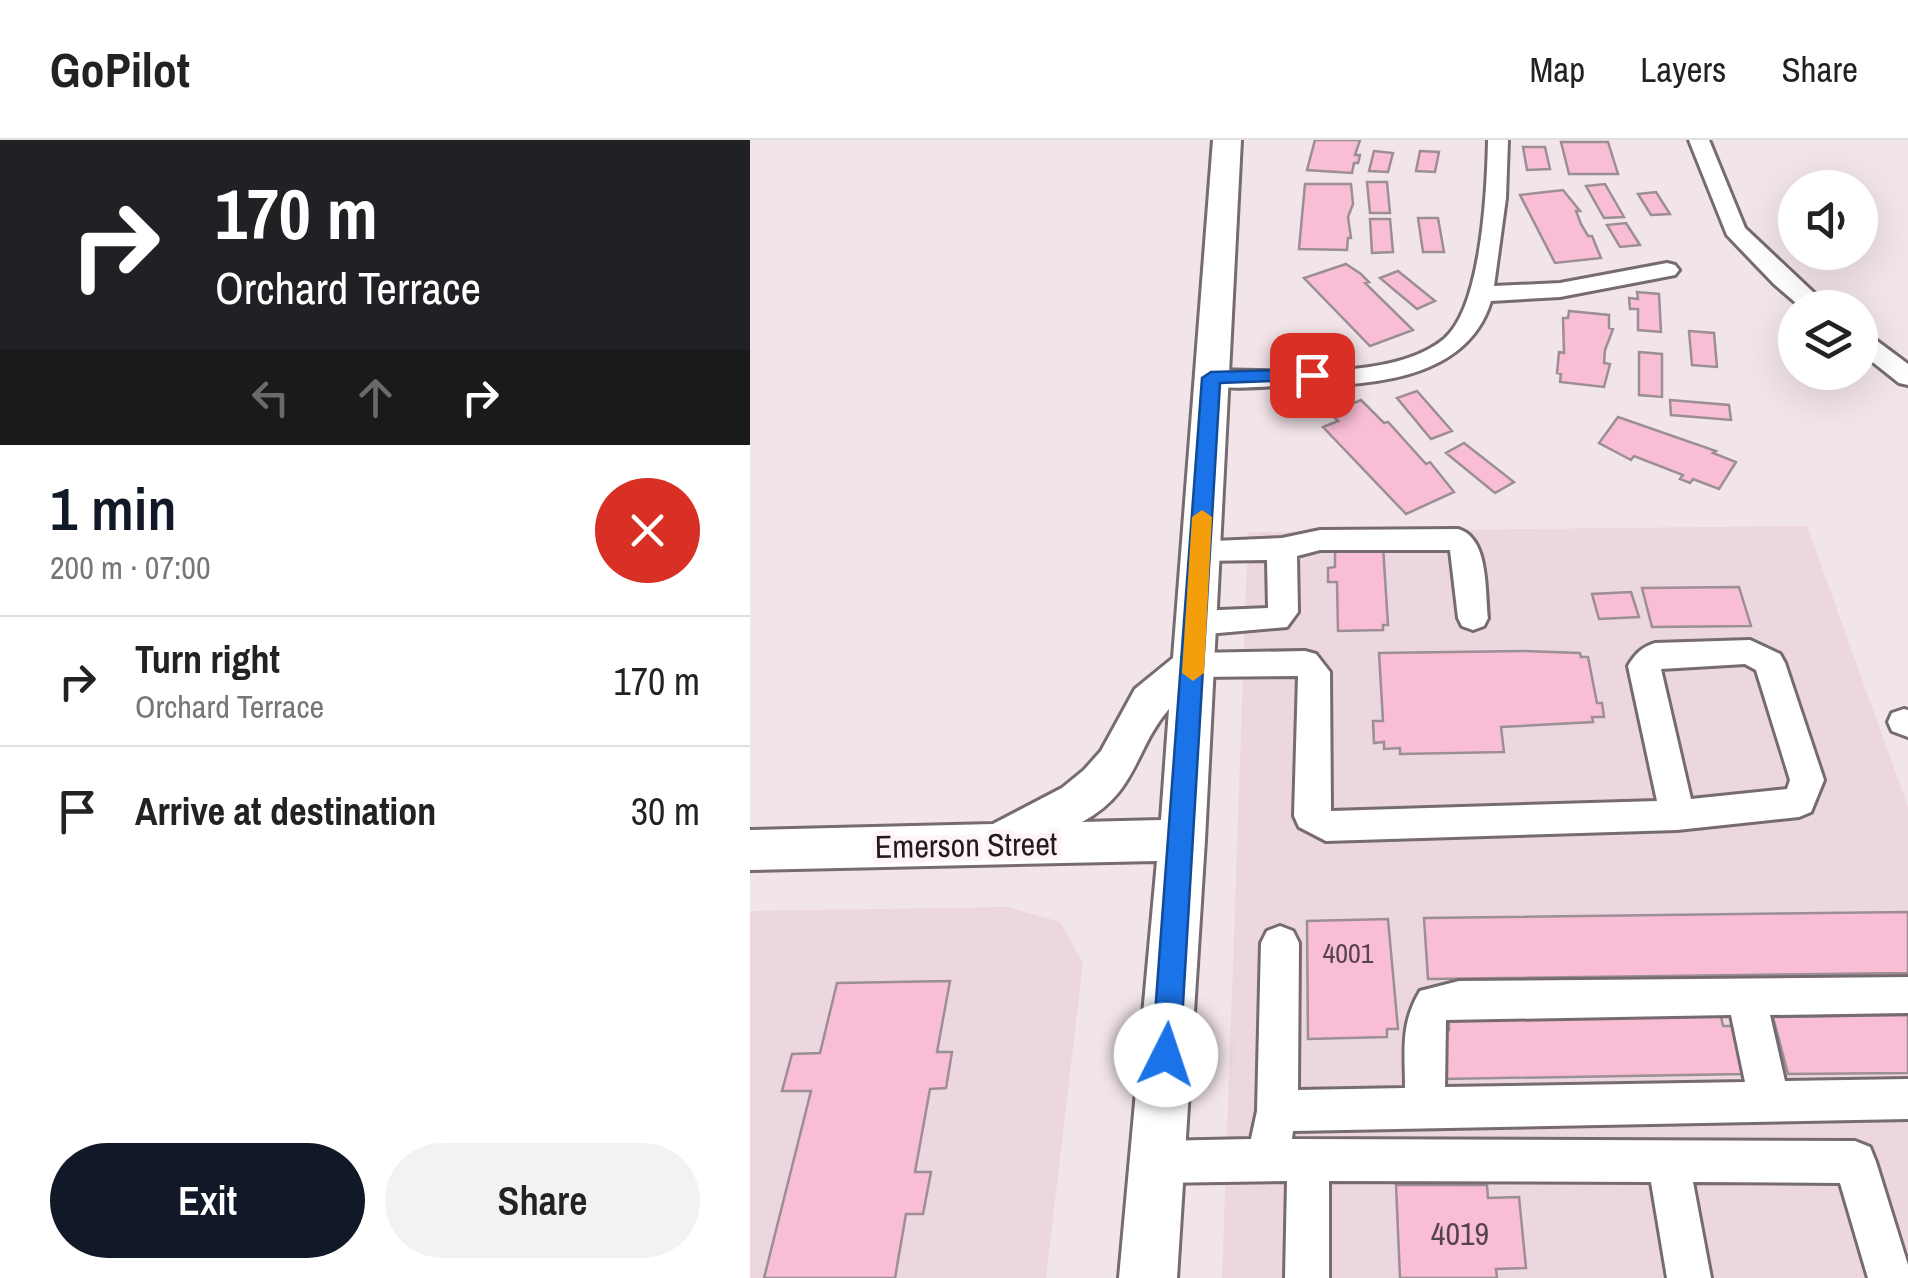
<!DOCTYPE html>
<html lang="en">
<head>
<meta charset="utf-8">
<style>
	:root { --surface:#fff; --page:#f2f2f2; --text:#222; --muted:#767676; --line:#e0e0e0; --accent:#111827 }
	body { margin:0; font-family:"Archivo Narrow",sans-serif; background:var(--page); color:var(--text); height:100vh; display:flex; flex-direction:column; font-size:38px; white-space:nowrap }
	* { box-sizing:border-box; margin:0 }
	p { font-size:32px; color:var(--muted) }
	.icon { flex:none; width:55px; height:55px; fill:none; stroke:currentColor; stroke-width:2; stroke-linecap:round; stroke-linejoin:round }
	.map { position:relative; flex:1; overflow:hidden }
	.details { display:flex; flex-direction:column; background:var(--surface); width:750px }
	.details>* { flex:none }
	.hud { background:#202124; color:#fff; overflow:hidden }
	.buttons { position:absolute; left:1028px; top:30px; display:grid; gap:20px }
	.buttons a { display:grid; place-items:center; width:100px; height:100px; border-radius:50%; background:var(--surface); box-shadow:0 10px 40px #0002; font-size:50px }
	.pin { position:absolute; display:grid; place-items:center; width:85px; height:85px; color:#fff; margin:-42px; border-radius:20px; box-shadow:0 5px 15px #0006 }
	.me { position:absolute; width:110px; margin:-55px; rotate:4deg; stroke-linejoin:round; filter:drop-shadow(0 0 8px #0008) }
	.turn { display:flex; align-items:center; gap:35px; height:210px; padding:0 50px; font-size:45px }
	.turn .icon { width:130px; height:130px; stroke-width:2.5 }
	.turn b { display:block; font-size:70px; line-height:85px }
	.lanes { display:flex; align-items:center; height:95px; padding:0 50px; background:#0003; justify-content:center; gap:50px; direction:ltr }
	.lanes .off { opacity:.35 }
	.round { display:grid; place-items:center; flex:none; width:105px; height:105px; border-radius:52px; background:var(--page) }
	.head { display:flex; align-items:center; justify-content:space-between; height:170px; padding:0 50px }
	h1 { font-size:60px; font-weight:600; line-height:75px; color:var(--accent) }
	.primary-button { display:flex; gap:20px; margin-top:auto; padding:20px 50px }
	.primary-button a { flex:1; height:115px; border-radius:60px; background:var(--accent); color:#fff; font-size:40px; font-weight:600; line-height:115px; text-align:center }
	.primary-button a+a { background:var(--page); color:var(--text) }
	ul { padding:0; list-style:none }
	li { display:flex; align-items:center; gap:30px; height:130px; padding:0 50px; border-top:2px solid var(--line) }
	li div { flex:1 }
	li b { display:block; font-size:38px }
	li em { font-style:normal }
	header { display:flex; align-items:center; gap:60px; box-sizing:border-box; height:140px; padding:0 50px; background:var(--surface); border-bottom:2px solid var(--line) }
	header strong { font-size:48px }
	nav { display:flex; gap:55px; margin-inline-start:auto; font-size:35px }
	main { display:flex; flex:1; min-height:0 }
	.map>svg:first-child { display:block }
	.built { fill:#ecd6df }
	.building { fill:#f9bed6; stroke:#9b8f94; stroke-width:2.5 }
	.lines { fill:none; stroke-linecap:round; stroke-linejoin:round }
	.minor-casing { stroke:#766b6f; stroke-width:6 }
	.major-casing { stroke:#766b6f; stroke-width:6 }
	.minor { fill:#fff; fill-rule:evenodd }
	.major { fill:#fff; fill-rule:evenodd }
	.route { fill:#1a73e8; stroke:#114b97; stroke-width:2.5 }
	.slow { fill:#f59e0b }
	.labels { text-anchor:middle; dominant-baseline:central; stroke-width:10; stroke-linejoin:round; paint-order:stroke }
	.number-label { font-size:28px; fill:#56444b }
	.street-label { font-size:32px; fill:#201b1d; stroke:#fef3f7 }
	.near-number-label { font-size:32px; fill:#56444b }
</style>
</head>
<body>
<header>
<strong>GoPilot</strong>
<nav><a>Map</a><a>Layers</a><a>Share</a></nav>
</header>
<main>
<section class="details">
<div class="hud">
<div class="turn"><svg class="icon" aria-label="right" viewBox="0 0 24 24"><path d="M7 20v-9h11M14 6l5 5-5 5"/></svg><div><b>170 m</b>Orchard Terrace</div></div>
<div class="lanes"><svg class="icon off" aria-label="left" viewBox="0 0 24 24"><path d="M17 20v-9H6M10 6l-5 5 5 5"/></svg><svg class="icon off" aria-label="ahead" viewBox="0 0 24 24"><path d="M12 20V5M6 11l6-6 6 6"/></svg><svg class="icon" aria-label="right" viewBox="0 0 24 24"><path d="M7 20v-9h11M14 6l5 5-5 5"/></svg></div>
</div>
<div class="head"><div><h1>1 min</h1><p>200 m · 07:00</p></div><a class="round" style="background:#d93025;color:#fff"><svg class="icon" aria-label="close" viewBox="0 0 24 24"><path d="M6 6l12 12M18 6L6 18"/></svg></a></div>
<ul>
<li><svg class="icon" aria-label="right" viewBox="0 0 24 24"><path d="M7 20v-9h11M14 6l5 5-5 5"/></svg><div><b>Turn right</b><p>Orchard Terrace</p></div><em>170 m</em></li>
<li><svg class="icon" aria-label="arrive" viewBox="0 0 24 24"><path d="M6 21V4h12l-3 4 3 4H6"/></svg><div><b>Arrive at destination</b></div><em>30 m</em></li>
</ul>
<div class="primary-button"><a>Exit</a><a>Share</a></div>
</section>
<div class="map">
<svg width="1158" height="1138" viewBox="0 0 1158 1138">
	<rect width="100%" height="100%" fill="#f2e5ea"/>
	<path class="built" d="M1057,386L1158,667V1138H472L498,392Z
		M257,767L310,782L333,823L296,1138H0V771Z"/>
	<path class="building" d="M610,0L605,15H610L608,23H604L602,33L557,30L565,0Z
		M811,2H858L868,34H819Z
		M773,7H795L800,29L777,30Z
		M624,11L643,13L638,32L619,31Z
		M670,11L689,12L685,32L666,31Z
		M617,42H637L640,73H620Z
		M555,44H601L603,64L598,77L601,98H598L597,110L549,109Z
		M855,44L874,77L854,78L836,46Z
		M813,50L830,71H826L831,84L838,96H842L851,118L805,123L770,55Z
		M906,52L920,74L901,75L888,54Z
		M668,78H688L694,112H673Z
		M620,79H640L643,112L622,113Z
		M876,83L890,105L870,107L857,85Z
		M596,124L611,134L619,142L615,143L663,190L620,206L554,138Z
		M648,131L685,161L667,169L630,138Z
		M887,152L909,154L911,192L888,190V169H880L879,158L888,159Z
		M819,171L859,175V188L863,189L855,210L854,223L860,224L854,247L810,242L811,234L807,233L809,212L814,213L813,178H818Z
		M939,191L964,193L967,227L942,225Z
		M889,212L912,214V257L889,255Z
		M667,251L702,291L681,299L647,258Z
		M611,260L634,283L638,282L676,324L680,322L704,352L656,374L573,287L588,281L580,273Z
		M920,260L979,265L981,280L921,275Z
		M868,277L966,311L963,313L986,322L969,349L943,339L940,343L930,339L933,335L884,316L881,320L849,303Z
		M714,303L764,342L745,353L696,313Z
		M633,406L638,485H633V490L588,491L587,442H578V428L585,427V408Z
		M989,447L1001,486L902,487L892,448Z
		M881,452L889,477L849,479L842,454Z
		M773,511L830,513L831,517H838L847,563H852L854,577H842L843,582L751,587L754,612L650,614V608L634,609V602L624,603L623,581H633L629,513Z
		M1158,772V833L678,839L674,778Z
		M638,779L648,889H637V897L558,899L557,781Z
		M200,841L187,912H202L196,948L180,949L165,1032H181L173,1074H156L145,1138H14L61,951H32L42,914L70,913L87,843Z
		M1158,875V933L1038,934L1023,877Z
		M971,876L973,886H983L994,934L692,939L688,890H699V880Z
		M646,1045H737L738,1058L769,1057L776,1128L746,1129L747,1138H650Z"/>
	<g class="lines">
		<g class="minor-casing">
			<path id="minor" d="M738,0H758L756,58L744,146L810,143L917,123L925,125L929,130L925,135L810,157L741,161C715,247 603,246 529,246C504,247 475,250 452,244L448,238L461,230C525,230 642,242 694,199C732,167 737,48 738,0Z
				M939,0H959L995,88L1080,168H1052L1024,144L977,95Z
				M1110,192L1119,195L1158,224V245L1149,243L1110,212Z
				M708,389C739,398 735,450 738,478L734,486L723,490L712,486L708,478L700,410H570L547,416L548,472L537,487L446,495L435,491L431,483L435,475L446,471L518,468L517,420L450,421L440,418L435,410L440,402L532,398L570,390Z
				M1000,500L1030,514L1035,523L1074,640L1061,672L1049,677L927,690L576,701L549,687L544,676L548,536L443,537L432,534L427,525L432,516L443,513L555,511L566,514L580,532L581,671L907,661L878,526C885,514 892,507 905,503ZM995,524L1006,530L1040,640L1037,649L941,659L911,529Z
				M1154,569L1158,570V597L1142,591L1138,582L1142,573Z
				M530,786L543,791L549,803L548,950L655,948C655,910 650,885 670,851L709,841L1158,837V873L1020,875L1035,941L1158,939V979L543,991L542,999L1105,1001L1120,1007L1126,1022L1158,1125V1138H1118L1090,1043L943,1042L961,1138H917L901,1042L579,1041V1138H535L537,1041L407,1043L392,1037L386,1022L392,1007L407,1001L501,999L507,971L511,803L517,791ZM981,875L995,942L695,947L696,880Z"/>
		</g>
		<g class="major-casing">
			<path id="major" d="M463,0H491L455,700L427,1138H369L407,721L0,730V690L243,684L312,648L334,630L351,611L385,549L423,518ZM419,569L411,680L332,682C388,652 384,609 419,569Z"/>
		</g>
		<use href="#minor" class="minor"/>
		<use href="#major" class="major"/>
	</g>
	<path class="route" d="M562,229L569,231V239L470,243L430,915L426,924L416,928L406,924L402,915L452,238L461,232Z"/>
	<path class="slow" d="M452,370L462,377L454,533L443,541L432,533L442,377Z"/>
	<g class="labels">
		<g class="number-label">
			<text x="598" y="813">4001</text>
		</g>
		<g class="street-label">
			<text transform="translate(216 705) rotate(-1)">Emerson Street</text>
		</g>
		<g class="near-number-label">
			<text x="710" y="1093">4019</text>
		</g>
	</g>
</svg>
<div class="buttons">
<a><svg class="icon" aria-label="sound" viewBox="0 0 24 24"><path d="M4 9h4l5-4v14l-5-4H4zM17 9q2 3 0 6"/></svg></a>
<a><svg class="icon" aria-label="layers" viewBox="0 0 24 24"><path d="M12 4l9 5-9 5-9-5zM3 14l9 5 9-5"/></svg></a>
</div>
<div class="pin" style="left:562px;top:235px;background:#d93025"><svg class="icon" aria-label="arrive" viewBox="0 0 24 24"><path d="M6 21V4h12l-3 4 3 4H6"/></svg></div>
<svg class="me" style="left:416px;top:915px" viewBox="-20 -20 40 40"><circle r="19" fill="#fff"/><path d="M0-13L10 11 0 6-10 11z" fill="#1a73e8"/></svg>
</div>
</main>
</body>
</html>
